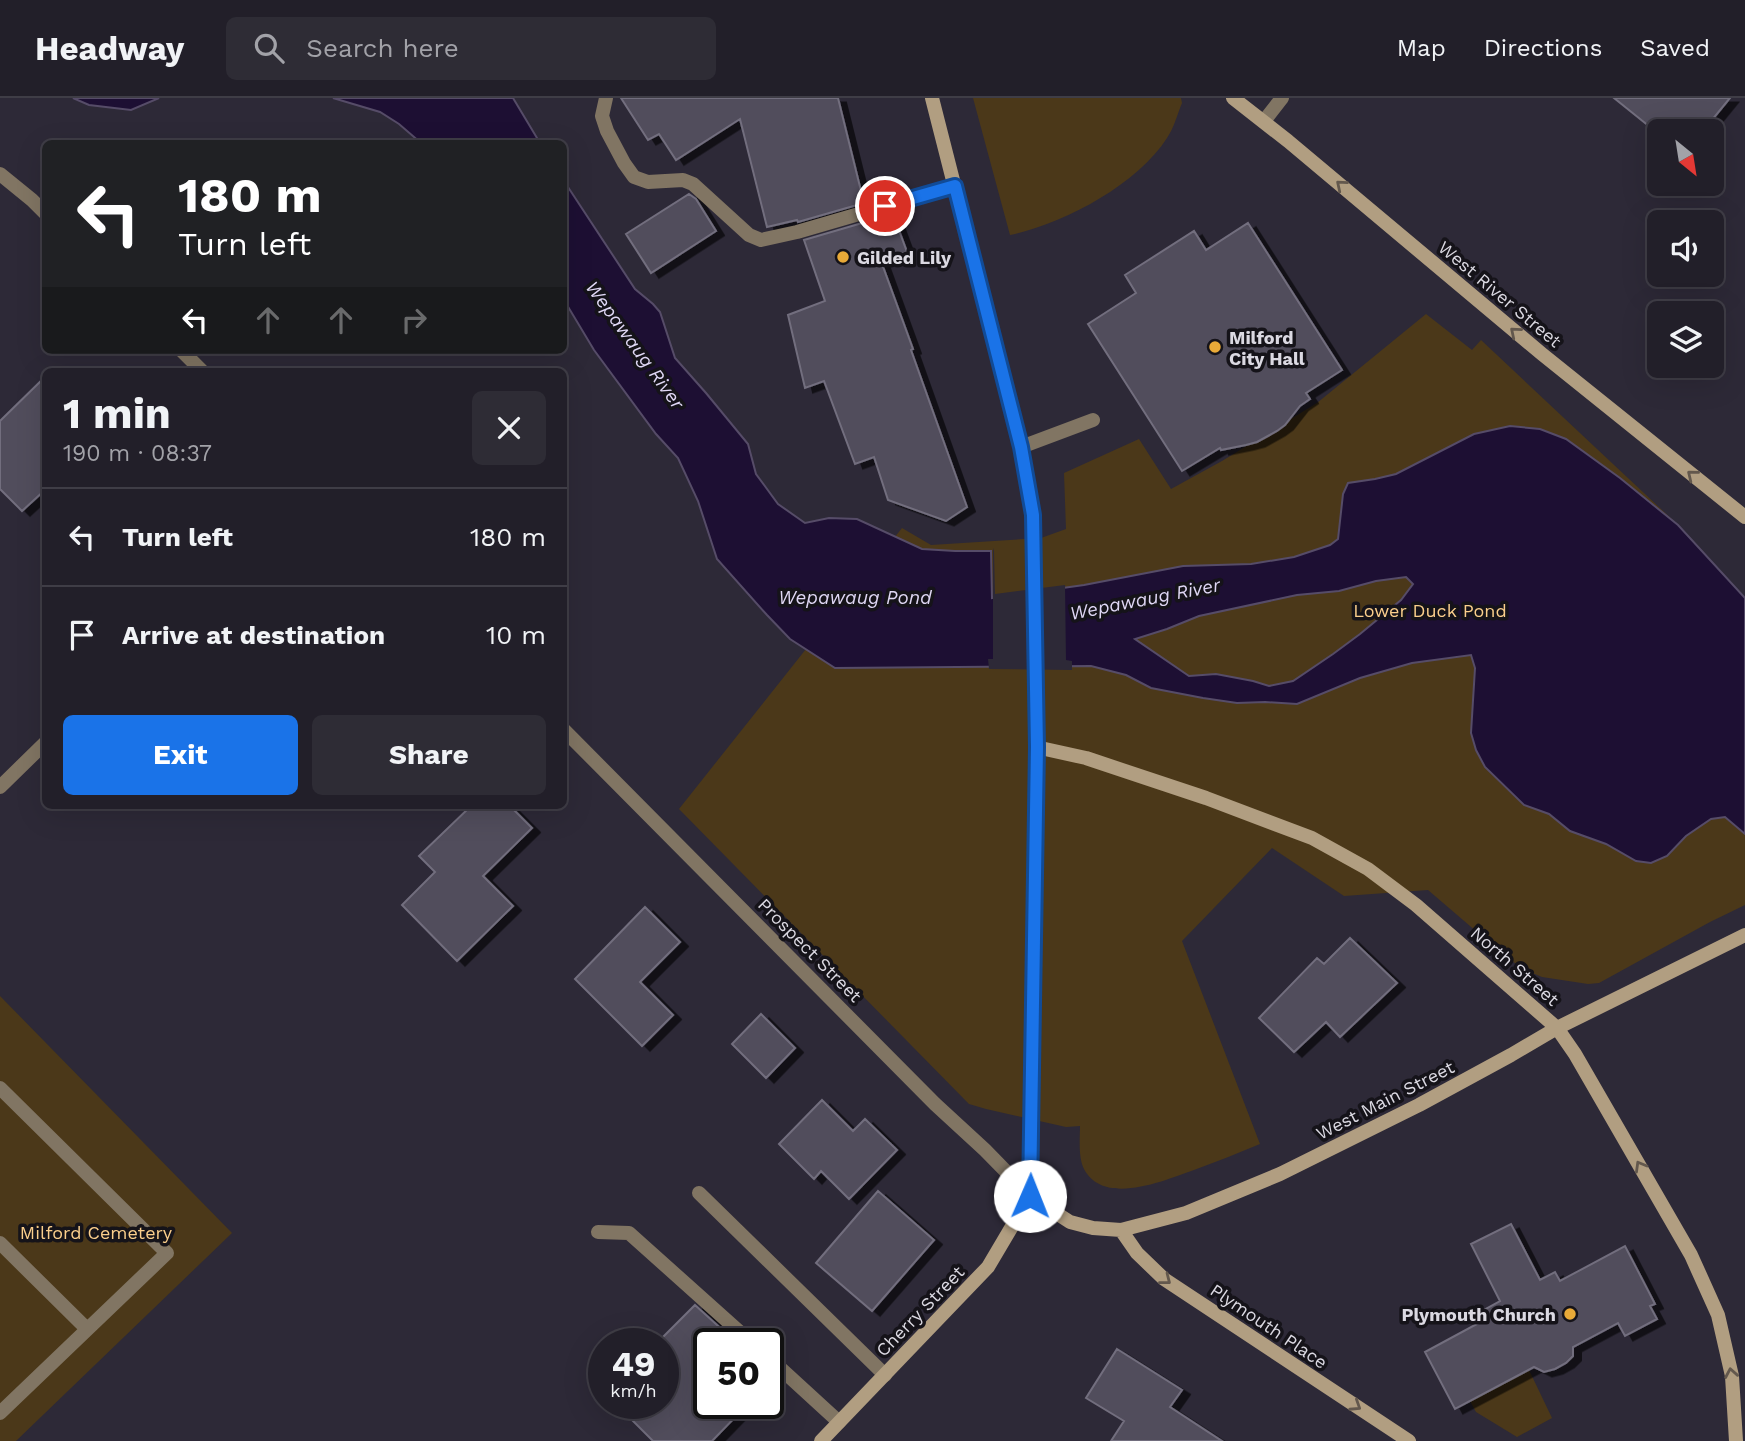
<!DOCTYPE html>
<html lang="en">
<head>
<meta charset="utf-8">
<style>
	:root { --surface:#221f29; --page:#2e2c35; --text:#f1f3f6; --muted:#a2a2a8; --line:#3f3d46; --accent:#1a73e8 }
	body { margin:0; font-family:"Work Sans",sans-serif; background:var(--page); color:var(--text); height:100vh; display:flex; flex-direction:column; font-size:26px; white-space:nowrap }
	* { box-sizing:border-box; margin:0 }
	p { font-size:23px; color:var(--muted) }
	.icon { flex:none; width:38px; height:38px; fill:none; stroke:currentColor; stroke-width:2; stroke-linecap:round; stroke-linejoin:round }
	.map { position:relative; flex:1; overflow:hidden }
	.side { position:absolute; left:42px; top:270px; width:525px; height:441px; display:flex; flex-direction:column; background:var(--surface); border-radius:10px; box-shadow:0 7px 28px #0002,0 0 0 2px var(--line) }
	.side>* { flex:none }
	.banner { position:absolute; left:42px; top:42px; width:525px; height:214px; border-radius:10px; box-shadow:0 7px 28px #0002,0 0 0 2px var(--line); background:#202124; color:#fff; overflow:hidden }
	.needle { width:46px; rotate:150deg }
	.buttons { position:absolute; left:1647px; top:21px; display:grid; gap:14px }
	.buttons a { display:grid; place-items:center; width:77px; height:77px; border-radius:10px; background:var(--surface); box-shadow:0 7px 28px #0002,0 0 0 2px var(--line); font-size:35px }
	.speed { position:absolute; left:588px; top:1230px; display:flex; gap:14px; font-size:35px; font-weight:700; text-align:center }
	.speed>* { display:grid; place-content:center; width:91px; height:91px; border-radius:50%; background:var(--surface); box-shadow:0 7px 28px #0002,0 0 0 2px var(--line); line-height:1 }
	.speed small { font-size:18px; font-weight:400 }
	.speed .limit { border:4px solid #111; border-radius:10px; background:#fff; color:#111 }
	.pin { position:absolute; display:grid; place-items:center; width:60px; height:60px; color:#fff; margin:-30px; border:4px solid #fff; border-radius:50%; box-shadow:0 2px 7px #0007 }
	.me { position:absolute; width:77px; margin:-38px; rotate:1deg; stroke-linejoin:round; filter:drop-shadow(0 0 5px #0008) }
	.turn { display:flex; align-items:center; gap:24px; height:147px; padding:0 21px; font-size:32px }
	.turn .icon { width:91px; height:91px; stroke-width:2.5 }
	.turn b { display:block; font-size:49px; line-height:60px }
	.lanes { display:flex; align-items:center; height:66px; padding:0 21px; background:#0003; justify-content:center; gap:35px; direction:ltr }
	.lanes .off { opacity:.35 }
	.round { display:grid; place-items:center; flex:none; width:74px; height:74px; border-radius:10px; background:var(--page) }
	.overview { display:flex; align-items:center; justify-content:space-between; height:119px; padding:0 21px }
	h1 { font-size:42px; font-weight:700; line-height:52px }
	.primary-button { display:flex; gap:14px; margin-top:auto; padding:14px 21px }
	.primary-button a { flex:1; height:80px; border-radius:10px; background:var(--accent); color:#fff; font-size:28px; font-weight:700; line-height:80px; text-align:center }
	.primary-button a+a { background:var(--page); color:var(--text) }
	ul { padding:0; list-style:none }
	li { display:flex; align-items:center; gap:21px; height:98px; padding:0 21px; border-top:2px solid var(--line) }
	li div { flex:1 }
	li b { display:block; font-size:26px }
	li em { font-style:normal }
	header { display:flex; align-items:center; gap:42px; box-sizing:border-box; height:98px; padding:0 35px; background:var(--surface); border-bottom:2px solid var(--line) }
	header strong { font-size:33px }
	nav { display:flex; gap:38px; margin-inline-start:auto; font-size:24px }
	.search { width:490px; height:63px; background:var(--page); display:flex; align-items:center; gap:18px; box-sizing:border-box; padding:0 24px; border-radius:10px; color:var(--muted); font-size:26px }
	.map>svg:first-child { display:block }
	.green { fill:#4b3819 }
	.water { fill:#1d0f33; stroke:#564c68; stroke-width:2; fill-rule:evenodd }
	.pier { fill:#2d2937 }
	.building { fill:#514d5b; stroke:#726e7e; stroke-width:2; filter:url(#shadow) }
	.lines { fill:none; stroke-linecap:round; stroke-linejoin:round }
	.lane { stroke:#817563; stroke-width:14 }
	.street { stroke:#817563; stroke-width:14 }
	.secondary { stroke:#b19e81; stroke-width:14 }
	.oneway { stroke:#63584d }
	.route-casing { stroke:#114b97; stroke-width:18 }
	.route { stroke:#1a73e8; stroke-width:12 }
	.poi-dot { fill:#e9aa38; stroke:#151319; stroke-width:2.5 }
	.labels { text-anchor:middle; dominant-baseline:central; stroke-width:7; stroke-linejoin:round; paint-order:stroke }
	.poi-label { font-size:18px; font-weight:bold; fill:#dbd9e2; stroke:#151319; text-anchor:start }
	.street-label { font-size:18px; fill:#dbd9e2; stroke:#151319 }
	.park-label { font-size:18px; fill:#fbcf8c; stroke:#151319 }
	.water-label { font-size:19px; font-style:italic; fill:#dfd7f4; stroke:#151319 }
</style>
</head>
<body>
<header>
<strong>Headway</strong>
<div class="search"><svg class="icon" aria-label="search" viewBox="0 0 24 24"><circle cx="10" cy="10" r="6"/><path d="M15 15l6 6"/></svg>Search here</div>
<nav><a>Map</a><a>Directions</a><a>Saved</a></nav>
</header>
<div class="map">
<svg width="1745" height="1343" viewBox="0 0 1745 1343">
	<defs>
		<filter id="shadow"><feDropShadow dx="8" dy="4.5" stdDeviation="0" flood-color="#0009"/></filter>
	</defs>
	<rect width="100%" height="100%" fill="#2d2937"/>
	<path class="green" d="M973,0H1181L1182,5C1177,17 1174,30 1167,40C1137,87 1063,126 1010,137Z
		M1426,216L1472,252L1481,242L1678,427L1745,500V807L1710,824L1599,885L1588,886L1542,879L1523,871L1505,858L1428,792L1344,798L1272,750L1182,843L1260,1046C1238,1055 1216,1064 1194,1072C1165,1082 1104,1109 1084,1071C1078,1059 1080,1041 1080,1028L1066,1029L986,1011L969,1006L679,711L902,430L931,447L1041,440L1066,431L1064,375L1139,341L1171,391L1222,363L1317,305Z
		M0,898L232,1135L16,1343H0Z
		M1529,1272L1552,1320L1517,1339L1476,1314L1470,1303Z"/>
	<path class="water" d="M73,0H159L131,12L89,7Z
		M333,0H513L540,45H421L399,26L380,14Z
		M564,83L635,191L653,206L660,214L675,260L706,295L748,346L756,376L778,406L805,425L829,420L857,421L922,451L955,453H991L992,500L1084,487L1183,468L1251,466L1294,459L1330,447L1338,441L1343,396L1348,385L1375,381L1396,376L1474,336L1510,328L1540,331L1566,341L1620,380L1678,427L1745,500V736L1725,719L1711,721L1686,738L1667,758L1651,765L1636,763L1606,746L1570,733L1549,716L1524,707L1485,669L1476,652L1471,635L1475,570L1471,557L1412,565L1360,580L1297,606L1265,604L1237,605L1203,600L1151,590L1126,577L1091,568L835,570L790,541L767,517L717,461L698,403L678,360L656,336L594,252L564,202ZM1406,479L1413,486L1401,502L1360,536L1333,556L1293,583L1269,588L1253,583L1216,576L1189,578L1135,541L1167,531L1199,518L1297,497L1339,493L1376,483Z"/>
	<path class="pier" d="M993,450L994,453L995,496L1065,487L1066,562L1072,563V572L989,571L988,561H993Z"/>
	<path class="building" d="M621,0H838L864,105L798,124L797,122L767,129L740,21L676,62L659,36L648,42Z
		M1614,0H1730L1703,33H1655Z
		M689,96L696,101L716,133L651,175L626,136Z
		M893,116L907,154L881,163L913,251L911,252L967,409L946,423L888,402L874,359L855,366L824,283L805,290L788,217L825,203L804,142Z
		M1248,125L1342,272L1306,295L1310,301L1300,308L1285,327L1277,333L1257,344L1246,347L1221,352L1220,350L1182,373L1088,226L1136,195L1125,177L1194,133L1206,152Z
		M46,278V391L22,413L0,391V323Z
		M472,707H509L532,730L483,778L513,808L457,863L402,807L435,774L419,758Z
		M645,809L680,844L640,884L673,917L642,948L575,881Z
		M1350,840L1397,885L1340,939L1326,924L1294,954L1259,920L1317,860L1324,866Z
		M761,916L795,950L766,980L732,946Z
		M822,1002L853,1033L865,1021L897,1052L849,1101L821,1073L814,1081L779,1046Z
		M878,1093L934,1142L872,1213L816,1165Z
		M1511,1126L1540,1182L1555,1174L1560,1183L1625,1148L1655,1206L1650,1208L1657,1221L1625,1238L1618,1225L1573,1249V1258L1566,1265L1555,1271L1544,1274L1534,1269L1455,1311L1425,1254L1488,1220L1484,1212L1500,1203L1471,1146Z
		M695,1207L738,1246H709V1306H748L712,1343H653L616,1306H663V1239Z
		M1117,1251L1182,1292L1170,1309L1222,1343H1111L1124,1323L1086,1300Z"/>
	<g class="lines">
		<path class="lane" d="M606,0L602,18L607,33L624,65L634,79L648,84L683,82L693,86L749,137L761,142L797,134L955,88
			M1021,349L1093,322
			M0,689L46,644
			M0,990L167,1155L0,1315
			M699,1095L885,1277
			M598,1134L629,1135L753,1246
			M0,1145L87,1231
			M768,1259L839,1324"/>
		<path class="street" d="M1264,23L1282,0
			M0,76L32,102L46,116
			M181,252L202,273
			M564,632L935,1006L985,1052L1030,1098"/>
		<path class="secondary" d="M1233,0L1288,43L1542,256L1745,419
			M1036,649L1086,660L1206,700L1312,740L1368,771L1416,807L1557,930L1575,956L1691,1157L1718,1217L1732,1278L1736,1343
			M1030,1098L1070,1124L1093,1130L1121,1132L1186,1115L1280,1076L1419,1007L1511,957L1557,930L1745,837
			M1121,1132L1137,1155L1164,1181L1409,1343
			M821,1343L988,1169L1030,1098L1036,649L1033,417L1021,349L932,0"/>
	</g>
	<defs><path id="oneway-chevron" d="M-2-3.5L2.5 0L-2 3.5" fill="none" stroke-width="1.6" stroke-linecap="round" stroke-linejoin="round" transform="scale(1.75)"/></defs>
	<g class="oneway">
		<use href="#oneway-chevron" transform="translate(1341 87) rotate(-140)"/>
		<use href="#oneway-chevron" transform="translate(1515 234) rotate(-140)"/>
		<use href="#oneway-chevron" transform="translate(1692 377) rotate(-141)"/>
		<use href="#oneway-chevron" transform="translate(1640 1068) rotate(-120)"/>
		<use href="#oneway-chevron" transform="translate(1166 1182) rotate(38)"/>
		<use href="#oneway-chevron" transform="translate(1731 1275) rotate(-100)"/>
		<use href="#oneway-chevron" transform="translate(1356 1308) rotate(33)"/>
	</g>
	<g class="lines">
		<g class="route-casing">
			<path id="route" d="M885,108L955,88L1021,349L1033,417L1037,649L1030,1098"/>
		</g>
		<use href="#route" class="route"/>
	</g>
	<g class="poi-dot">
		<circle cx="843" cy="159" r="7"/>
		<circle cx="1215" cy="249" r="7"/>
		<circle cx="1570" cy="1216" r="7"/>
	</g>
	<g class="labels">
		<g class="poi-label">
			<text x="857" y="159">Gilded Lily</text>
			<text x="1229" y="239">Milford<tspan x="1229" dy="21">City Hall</tspan></text>
			<text x="1556" y="1216" text-anchor="end">Plymouth Church</text>
		</g>
		<g class="street-label">
			<text transform="translate(1500 196) rotate(40)">West River Street</text>
			<text transform="translate(810 852) rotate(45)">Prospect Street</text>
			<text transform="translate(1515 868) rotate(41)">North Street</text>
			<text transform="translate(1385 1002) rotate(-27)">West Main Street</text>
			<text transform="translate(920 1213) rotate(-46)">Cherry Street</text>
			<text transform="translate(1269 1228) rotate(34)">Plymouth Place</text>
		</g>
		<g class="park-label">
			<text x="1430" y="512">Lower Duck Pond</text>
			<text x="96" y="1134">Milford Cemetery</text>
		</g>
		<g class="water-label">
			<text transform="translate(635 247) rotate(54)">Wepawaug River</text>
			<text x="855" y="499">Wepawaug Pond</text>
			<text transform="translate(1145 501) rotate(-11)">Wepawaug River</text>
		</g>
	</g>
</svg>
<div class="buttons">
<a><svg class="needle" viewBox="-14 -14 28 28"><path d="M0-13l5 13h-10z" fill="#e53935"/><path d="M0 13l5-13h-10z" fill="#a2a2a8"/></svg></a>
<a><svg class="icon" aria-label="sound" viewBox="0 0 24 24"><path d="M4 9h4l5-4v14l-5-4H4zM17 9q2 3 0 6"/></svg></a>
<a><svg class="icon" aria-label="layers" viewBox="0 0 24 24"><path d="M12 4l9 5-9 5-9-5zM3 14l9 5 9-5"/></svg></a>
</div>
<div class="speed"><div>49<small>km/h</small></div><div class="limit">50</div></div>
<div class="pin" style="left:885px;top:108px;background:#d93025"><svg class="icon" aria-label="arrive" viewBox="0 0 24 24"><path d="M6 21V4h12l-3 4 3 4H6"/></svg></div>
<svg class="me" style="left:1030px;top:1098px" viewBox="-20 -20 40 40"><circle r="19" fill="#fff"/><path d="M0-13L10 11 0 6-10 11z" fill="#1a73e8"/></svg>
<div class="banner">
<div class="turn"><svg class="icon" aria-label="left" viewBox="0 0 24 24"><path d="M17 20v-9H6M10 6l-5 5 5 5"/></svg><div><b>180 m</b>Turn left</div></div>
<div class="lanes"><svg class="icon" aria-label="left" viewBox="0 0 24 24"><path d="M17 20v-9H6M10 6l-5 5 5 5"/></svg><svg class="icon off" aria-label="ahead" viewBox="0 0 24 24"><path d="M12 20V5M6 11l6-6 6 6"/></svg><svg class="icon off" aria-label="ahead" viewBox="0 0 24 24"><path d="M12 20V5M6 11l6-6 6 6"/></svg><svg class="icon off" aria-label="right" viewBox="0 0 24 24"><path d="M7 20v-9h11M14 6l5 5-5 5"/></svg></div>
</div>
<section class="side">
<div class="overview"><div><h1>1 min</h1><p>190 m · 08:37</p></div><a class="round"><svg class="icon" aria-label="close" viewBox="0 0 24 24"><path d="M6 6l12 12M18 6L6 18"/></svg></a></div>
<ul>
<li><svg class="icon" aria-label="left" viewBox="0 0 24 24"><path d="M17 20v-9H6M10 6l-5 5 5 5"/></svg><div><b>Turn left</b></div><em>180 m</em></li>
<li><svg class="icon" aria-label="arrive" viewBox="0 0 24 24"><path d="M6 21V4h12l-3 4 3 4H6"/></svg><div><b>Arrive at destination</b></div><em>10 m</em></li>
</ul>
<div class="primary-button"><a>Exit</a><a>Share</a></div>
</section>
</div>
</body>
</html>
